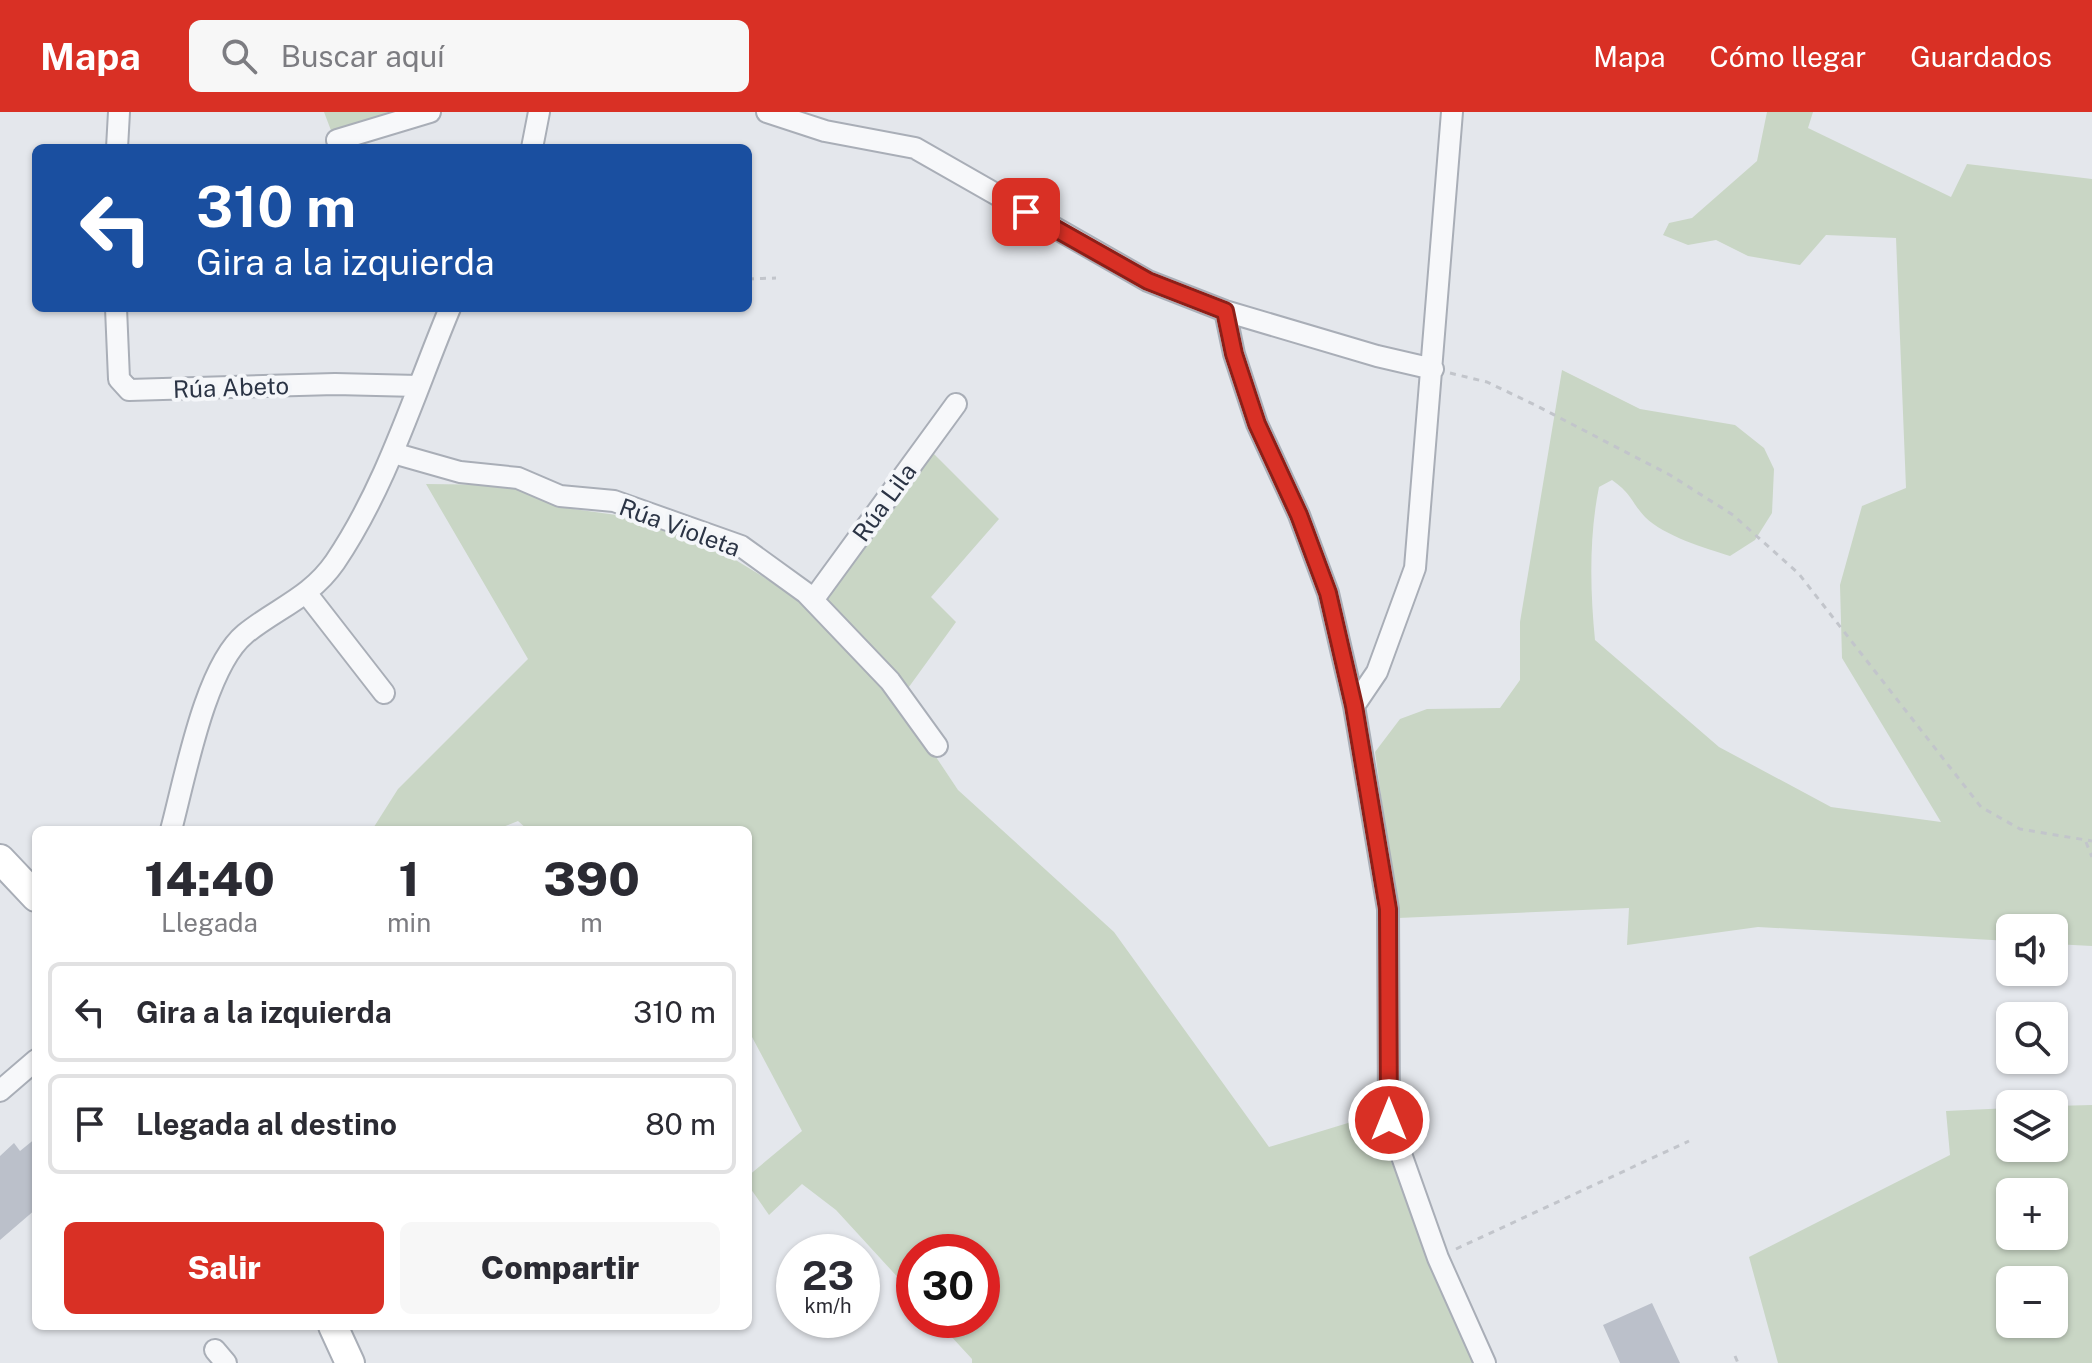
<!DOCTYPE html>
<html lang="es">
<head>
<meta charset="utf-8">
<style>
	:root { --surface:#fff; --page:#f7f7f7; --text:#2b2b33; --muted:#7c7c81; --line:#e1e1e2; --accent:#d93025 }
	body { margin:0; font-family:"Public Sans",sans-serif; background:var(--page); color:var(--text); height:100vh; display:flex; flex-direction:column; font-size:30px; white-space:nowrap }
	* { box-sizing:border-box; margin:0 }
	p { font-size:26px; color:var(--muted) }
	.icon { flex:none; width:44px; height:44px; fill:none; stroke:currentColor; stroke-width:2; stroke-linecap:round; stroke-linejoin:round }
	.map { position:relative; flex:1; overflow:hidden }
	.details { position:absolute; left:32px; top:714px; width:720px; height:504px; display:flex; flex-direction:column; background:var(--surface); border-radius:12px; box-shadow:0 2px 6px #0004 }
	.details>* { flex:none }
	.top-card { position:absolute; left:32px; top:32px; width:720px; height:168px; border-radius:12px; box-shadow:0 2px 6px #0004; background:#1a4fa0; color:#fff; overflow:hidden }
	.tools { position:absolute; left:1996px; top:802px; display:grid; gap:16px }
	.tools a { display:grid; place-items:center; width:72px; height:72px; border-radius:12px; background:var(--surface); box-shadow:0 2px 6px #0004; font-size:40px }
	.speed { position:absolute; left:776px; top:1122px; display:flex; gap:16px; font-size:40px; font-weight:700; text-align:center }
	.speed>* { display:grid; place-content:center; width:104px; height:104px; border-radius:50%; background:var(--surface); box-shadow:0 2px 6px #0004; line-height:1 }
	.speed small { font-size:20px; font-weight:400 }
	.speed .limit { border:12px solid #d22; background:#fff; color:#111 }
	.pin { position:absolute; display:grid; place-items:center; width:68px; height:68px; color:#fff; margin:-34px; border-radius:16px; box-shadow:0 4px 12px #0006 }
	.me { position:absolute; width:88px; margin:-44px; rotate:0deg; stroke-linejoin:round; filter:drop-shadow(0 0 6px #0008) }
	.turn { display:flex; align-items:center; gap:28px; height:168px; padding:0 32px; font-size:36px }
	.turn .icon { width:104px; height:104px; stroke-width:2.5 }
	.turn b { display:block; font-size:56px; line-height:68px }
	.eta { display:flex; justify-content:space-evenly; align-items:center; height:136px; text-align:center }
	.eta b { font-size:48px; font-weight:800; line-height:56px }
	.cta { display:flex; gap:16px; margin-top:auto; padding:16px 32px }
	.cta a { flex:1; height:92px; border-radius:12px; background:var(--accent); color:#fff; font-size:32px; font-weight:800; line-height:92px; text-align:center }
	.cta a+a { background:var(--page); color:var(--text) }
	ul { padding:0; list-style:none }
	li { display:flex; align-items:center; gap:24px; height:100px; margin:0 16px 12px; padding:0 16px; border:4px solid var(--line); border-radius:12px }
	li div { flex:1 }
	li b { display:block; font-size:30px }
	li em { font-style:normal }
	header { display:flex; align-items:center; gap:48px; box-sizing:border-box; height:112px; padding:0 40px; background:var(--accent); color:#fff }
	header strong { font-size:38px }
	nav { display:flex; gap:44px; margin-inline-start:auto; font-size:28px }
	.search { width:560px; height:72px; background:var(--page); display:flex; align-items:center; gap:20px; box-sizing:border-box; padding:0 28px; border-radius:12px; color:var(--muted); font-size:30px }
	.map>svg:first-child { display:block }
	.green { fill:#c9d6c5; fill-rule:evenodd }
	.building { fill:#bbc0ca }
	.lines { fill:none; stroke-linecap:round; stroke-linejoin:round }
	.street-casing { stroke:#a9aeb7; stroke-width:24 }
	.secondary-casing { stroke:#a9aeb7; stroke-width:32 }
	.path { stroke:#c2c5cb; stroke-width:3; stroke-dasharray:6 6; stroke-linecap:butt }
	.street { stroke:#f7f8fa; stroke-width:20 }
	.secondary { stroke:#fff; stroke-width:28 }
	.route-casing { stroke:#8d1f18; stroke-width:20 }
	.route { stroke:#d93025; stroke-width:14 }
	.labels { text-anchor:middle; dominant-baseline:central; stroke-width:8; stroke-linejoin:round; paint-order:stroke }
	.street-label { font-size:24px; fill:#2b3445; stroke:#f4f6f9 }
</style>
</head>
<body>
<header>
<strong>Mapa</strong>
<div class="search"><svg class="icon" aria-label="search" viewBox="0 0 24 24"><circle cx="10" cy="10" r="6"/><path d="M15 15l6 6"/></svg>Buscar aquí</div>
<nav><a>Mapa</a><a>Cómo llegar</a><a>Guardados</a></nav>
</header>
<div class="map">
<svg width="2092" height="1251" viewBox="0 0 2092 1251">
	<rect width="100%" height="100%" fill="#e4e7ec"/>
	<path class="green" d="M324,0H400L332,21Z
		M1767,0H1813L1808,16L1951,85L1967,52L2092,67V834L2054,832V816H2010V829L1758,815L1627,833L1629,796L1398,806L1375,640L1400,607L1427,597L1500,596L1520,568V510L1562,258L1640,297L1735,313L1764,336L1774,357L1772,401L1755,428L1730,444C1705,436 1664,424 1645,405C1631,390 1632,382 1612,368L1599,375C1589,424 1590,478 1595,528L1719,635L1831,695L1941,710L1842,546L1840,473L1862,394L1906,376L1896,126L1826,123L1800,153L1748,144L1716,128L1688,133L1663,123L1669,111L1692,106L1757,49Z
		M926,334L999,407L931,485L956,510L906,579L920,621L958,678L1114,820L1269,1035L1371,1004L1479,1251H972V1247L936,1208H982V1140H914V1183L836,1098L802,1072L769,1103L748,1073V1064L802,1019L752,925L748,927V718H528L518,709L495,718H372L398,677L528,547L426,372L508,373L559,395L645,407L729,444L806,491Z
		M2092,993V1251H1778L1749,1145L1950,1043L1946,999L2010,996V1036H2054V994ZM2010,1080H2054V1124H2010ZM2010,1168H2054V1212H2010Z"/>
	<path class="building" d="M36,1026V1097L0,1128V1044L14,1031L20,1039Z
		M1652,1191L1680,1251H1620L1603,1213Z"/>
	<g class="lines">
		<g class="street-casing">
			<path id="street" d="M767,0L825,19L915,36L1148,169L1225,199L1377,244L1433,257
				M337,28L430,0
				M117,36L119,0
				M532,36L539,0
				M116,196L119,267L129,278L335,272L418,274
				M1225,199L1234,242L1257,312L1299,403L1328,481L1354,594L1388,797L1389,1008L1438,1146L1485,1251
				M393,341L460,360L518,366L560,384L614,389L741,434L806,481L890,569L937,634
				M307,482L384,581
				M813,488L956,292
				M1354,594L1377,560L1415,456L1452,0
				M171,718C185,666 205,555 245,522C277,496 310,486 335,450C387,373 414,282 450,196
				M0,979L36,948
				M215,1238L226,1251"/>
		</g>
		<g class="secondary-casing">
			<path id="secondary" d="M0,747L36,785
				M333,1214L350,1251"/>
		</g>
		<path class="path" d="M748,167L776,166
			M1450,261L1487,270L1535,293L1670,363L1733,403L1799,462L1981,695L2020,717L2092,729
			M2086,730L2092,745
			M1456,1137L1689,1029
			M1735,1244L1738,1251"/>
		<use href="#street" class="street"/>
		<use href="#secondary" class="secondary"/>
	</g>
	<g class="lines">
		<g class="route-casing">
			<path id="route" d="M1026,100L1148,169L1225,199L1234,242L1257,312L1299,403L1328,481L1354,594L1388,797L1389,1008"/>
		</g>
		<use href="#route" class="route"/>
	</g>
	<g class="labels">
		<g class="street-label">
			<text transform="translate(231 275) rotate(-2)">Rúa Abeto</text>
			<text transform="translate(884 390) rotate(-54)">Rúa Lila</text>
			<text transform="translate(680 415) rotate(20)">Rúa Violeta</text>
		</g>
	</g>
</svg>
<div class="tools">
<a><svg class="icon" aria-label="sound" viewBox="0 0 24 24"><path d="M4 9h4l5-4v14l-5-4H4zM17 9q2 3 0 6"/></svg></a>
<a><svg class="icon" aria-label="search" viewBox="0 0 24 24"><circle cx="10" cy="10" r="6"/><path d="M15 15l6 6"/></svg></a>
<a><svg class="icon" aria-label="layers" viewBox="0 0 24 24"><path d="M12 4l9 5-9 5-9-5zM3 14l9 5 9-5"/></svg></a>
<a>+</a>
<a>−</a>
</div>
<div class="speed"><div>23<small>km/h</small></div><div class="limit">30</div></div>
<div class="pin" style="left:1026px;top:100px;background:#d93025"><svg class="icon" aria-label="arrive" viewBox="0 0 24 24"><path d="M6 21V4h12l-3 4 3 4H6"/></svg></div>
<svg class="me" style="left:1389px;top:1008px" viewBox="-20 -20 40 40"><circle r="17" fill="#d93025" stroke="#fff" stroke-width="3"/><path d="M0-11L8 9 0 5-8 9z" fill="#fff"/></svg>
<div class="top-card">
<div class="turn"><svg class="icon" aria-label="left" viewBox="0 0 24 24"><path d="M17 20v-9H6M10 6l-5 5 5 5"/></svg><div><b>310 m</b>Gira a la izquierda</div></div>
</div>
<section class="details">
<div class="eta">
<div><b>14:40</b><p>Llegada</p></div>
<div><b>1</b><p>min</p></div>
<div><b>390</b><p>m</p></div>
</div>
<ul>
<li><svg class="icon" aria-label="left" viewBox="0 0 24 24"><path d="M17 20v-9H6M10 6l-5 5 5 5"/></svg><div><b>Gira a la izquierda</b></div><em>310 m</em></li>
<li><svg class="icon" aria-label="arrive" viewBox="0 0 24 24"><path d="M6 21V4h12l-3 4 3 4H6"/></svg><div><b>Llegada al destino</b></div><em>80 m</em></li>
</ul>
<div class="cta"><a>Salir</a><a>Compartir</a></div>
</section>
</div>
</body>
</html>
